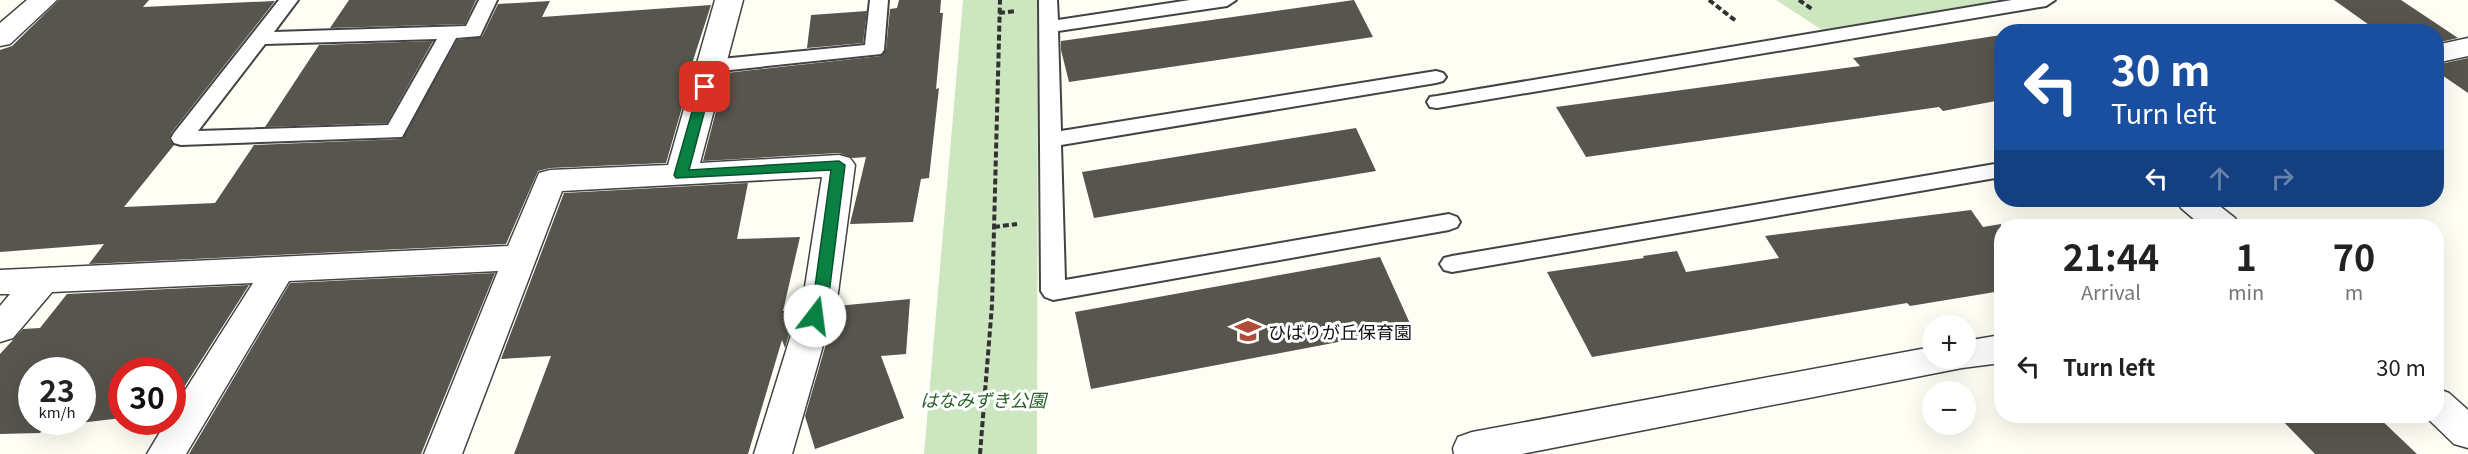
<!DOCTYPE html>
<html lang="en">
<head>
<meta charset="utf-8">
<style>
	:root { --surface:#fff; --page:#f6f6f6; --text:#222; --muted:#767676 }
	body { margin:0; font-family:Georgia,"Noto Sans JP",serif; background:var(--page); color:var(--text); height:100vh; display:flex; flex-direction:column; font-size:22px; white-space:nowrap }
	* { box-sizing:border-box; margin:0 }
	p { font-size:20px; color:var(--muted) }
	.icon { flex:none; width:33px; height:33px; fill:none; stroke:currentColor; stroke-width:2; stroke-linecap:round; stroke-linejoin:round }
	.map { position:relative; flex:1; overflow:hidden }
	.details { position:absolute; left:1994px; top:219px; width:450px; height:204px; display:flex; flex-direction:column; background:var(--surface); border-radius:24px; box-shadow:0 6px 24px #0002 }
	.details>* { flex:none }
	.guide { position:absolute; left:1994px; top:24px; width:450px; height:183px; border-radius:24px; box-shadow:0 6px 24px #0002; background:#1a4fa0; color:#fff; overflow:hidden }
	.fabs { position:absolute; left:1922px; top:315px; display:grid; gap:12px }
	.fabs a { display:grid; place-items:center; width:54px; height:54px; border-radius:50%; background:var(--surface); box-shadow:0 6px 24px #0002; font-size:30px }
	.speed { position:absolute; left:18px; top:357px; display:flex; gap:12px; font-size:30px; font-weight:700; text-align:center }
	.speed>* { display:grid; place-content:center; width:78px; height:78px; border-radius:50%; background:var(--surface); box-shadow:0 6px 24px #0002; line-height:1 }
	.speed small { font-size:15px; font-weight:400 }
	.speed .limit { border:9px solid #d22; background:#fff; color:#111 }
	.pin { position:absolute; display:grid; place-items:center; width:51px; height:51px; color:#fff; margin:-26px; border-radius:12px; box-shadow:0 3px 9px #0006 }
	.me { position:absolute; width:66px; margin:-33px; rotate:15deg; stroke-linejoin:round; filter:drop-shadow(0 0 4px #0008) }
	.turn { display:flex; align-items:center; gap:21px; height:126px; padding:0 18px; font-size:27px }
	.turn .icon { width:78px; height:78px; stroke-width:2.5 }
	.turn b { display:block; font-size:42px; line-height:51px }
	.lanes { display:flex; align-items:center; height:57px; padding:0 18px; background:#0003; justify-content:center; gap:30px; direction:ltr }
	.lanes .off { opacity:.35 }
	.eta { display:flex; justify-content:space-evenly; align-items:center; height:102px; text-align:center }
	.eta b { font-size:36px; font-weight:700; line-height:42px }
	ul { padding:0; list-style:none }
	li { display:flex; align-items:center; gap:18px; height:90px; padding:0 18px }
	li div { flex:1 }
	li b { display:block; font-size:22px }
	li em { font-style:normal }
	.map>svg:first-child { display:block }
	.green { fill:#cce6c0 }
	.building { fill:#58544e; fill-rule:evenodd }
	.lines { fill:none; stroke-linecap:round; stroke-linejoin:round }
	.service-casing { stroke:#434343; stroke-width:4 }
	.minor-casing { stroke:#434343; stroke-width:3 }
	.path { stroke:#323232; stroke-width:4; stroke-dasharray:6 3; stroke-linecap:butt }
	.service { fill:#fff; fill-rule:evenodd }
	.minor { fill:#fff; fill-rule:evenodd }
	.route { fill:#0b8043; stroke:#07532c; stroke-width:1.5 }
	.labels { text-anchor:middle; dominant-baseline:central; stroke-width:6; stroke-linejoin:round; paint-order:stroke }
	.poi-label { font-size:18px; fill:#101010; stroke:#fff; text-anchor:start }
	.park-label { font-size:18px; font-style:italic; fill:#266227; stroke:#fff }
</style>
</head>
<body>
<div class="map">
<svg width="2468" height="454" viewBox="0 0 2468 454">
	<rect width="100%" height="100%" fill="#fefef4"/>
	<path class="green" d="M963,0H1038L1037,454H924Z
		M1776,0H1993L1995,1L1825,32Z"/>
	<path class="building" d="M59,0H149L143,7L275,1L172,132L169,139L174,145L124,207L215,203L254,145L402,139L457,40L482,37L498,4L550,1L542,17L711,5L689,73H692L666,163L550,168L538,171L506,244L89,264L104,244L0,252V50L12,46Z
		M349,0H476L465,24L330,28Z
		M899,0H941L940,13H943L936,89L939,88L929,178L921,179L913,222L850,224L866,157L853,158L839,153L703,161L726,73L881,56L886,50L890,9L897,8Z
		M1354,0L1373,37L1069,82L1061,50V41Z
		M2334,0H2401L2458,38L2436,43V32H2379Z
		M867,11L863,43L807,48L811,15Z
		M2001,35V100L1943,111L1939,107L1586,157L1556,107L1860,66L1853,58Z
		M433,41L387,123L265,127L319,45Z
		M2468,58V93L2436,71V65Z
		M1356,128L1376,171L1094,218L1082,172Z
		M748,183L737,239L800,237L783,311L796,310L785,348L782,340L748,454H514L551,356L501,359L564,193Z
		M1971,210L1983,227L2001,224V291L1910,306L1907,303L1592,357L1547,272L1644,258L1643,256L1677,251L1686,272L1779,258L1765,236Z
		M1380,257L1412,328L1091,389L1075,312Z
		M495,273L421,454H189L290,283Z
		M249,285L172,406V370H122V418L45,427L40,433L0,434V354L23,329L40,328L67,294ZM32,370H82V422H32Z
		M910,299L906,354L881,356L904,418L815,449L805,416L837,306Z
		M2278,416H2377L2417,454H2315Z"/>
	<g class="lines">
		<g class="service-casing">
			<path id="service" d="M279,0H298L274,32L466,26L479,0H497L480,36L456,38L402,137L181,145L174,143L171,138L174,133ZM437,39L388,125L198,131L265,44Z
				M870,0H888L884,50L881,54L711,72L704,70L701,66L704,62L711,60L865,45Z
				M1039,0H1057L1058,20L1190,0H1236L1227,6L1058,31L1061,131L1436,71L1443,73L1446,77L1443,81L1436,83L1061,145L1065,280L1449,214L1457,217L1460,222L1457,227L1449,230L1053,300L1045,297L1041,291Z
				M2012,0H2055L2046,6L1437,108L1430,107L1427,102L1430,97L1437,96Z
				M2001,163V177L1452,272L1444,270L1440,264L1444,258L1452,256Z"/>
		</g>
		<g class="minor-casing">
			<path id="minor" d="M27,0H57L10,44L0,46V23Z
				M715,0H743L700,163L839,155L850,158L855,165L838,293L792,454H754L804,293L822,177L562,191L462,454H424L498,271L289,281L186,454H147L166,422H172V411L253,283L52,292L13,338L0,342V306L10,294H0V270L508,246L539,173L550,170L668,165Z
				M2468,38V56L2436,63V45Z
				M2176,200H2212L2235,218L2239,226H2202L2181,208Z
				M2001,335V363L1962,368L1522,454H1454L1453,448L1458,437L1472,432L1932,347V358H1965V341Z
				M2436,388L2449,393L2468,410V448L2454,444L2425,416H2436Z"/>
		</g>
		<path class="path" d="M1709,0L1736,21
			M1799,0L1812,9
			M999,13L1016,11
			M994,227L1017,224
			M980,454L992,305L1000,0"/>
		<use href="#service" class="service"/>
		<use href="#minor" class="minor"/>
	</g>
	<path class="route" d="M705,84L711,87L689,170L839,161L845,165L829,294L820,320H809L807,316L814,294L831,170L676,178L674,175L699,87Z"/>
	<defs>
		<g id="school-bare" transform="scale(2.07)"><path d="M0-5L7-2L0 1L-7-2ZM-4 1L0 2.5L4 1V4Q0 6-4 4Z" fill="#b24b36" stroke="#fff" stroke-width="2.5" paint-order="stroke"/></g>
	</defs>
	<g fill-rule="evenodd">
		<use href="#school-bare" x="1248" y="331"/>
	</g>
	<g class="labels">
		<g class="poi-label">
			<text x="1268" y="331">ひばりが丘保育園</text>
		</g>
		<g class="park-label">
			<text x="983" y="399">はなみずき公園</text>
		</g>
	</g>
</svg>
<div class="fabs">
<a>+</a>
<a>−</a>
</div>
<div class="speed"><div>23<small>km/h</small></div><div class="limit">30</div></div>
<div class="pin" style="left:705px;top:87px;background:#d93025"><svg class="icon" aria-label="arrive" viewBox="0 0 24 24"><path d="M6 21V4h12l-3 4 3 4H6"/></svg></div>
<svg class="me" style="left:815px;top:316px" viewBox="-20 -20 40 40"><circle r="19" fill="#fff"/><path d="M0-13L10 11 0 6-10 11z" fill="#0b8043"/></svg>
<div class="guide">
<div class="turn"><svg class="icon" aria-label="left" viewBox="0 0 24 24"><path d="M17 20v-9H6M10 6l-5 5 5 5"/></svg><div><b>30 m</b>Turn left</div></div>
<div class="lanes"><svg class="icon" aria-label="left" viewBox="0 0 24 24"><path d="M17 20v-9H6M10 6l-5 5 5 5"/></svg><svg class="icon off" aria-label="ahead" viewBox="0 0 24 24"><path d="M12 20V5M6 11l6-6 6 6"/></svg><svg class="icon off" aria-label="right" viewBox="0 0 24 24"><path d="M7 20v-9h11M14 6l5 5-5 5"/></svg></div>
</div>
<section class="details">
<div class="eta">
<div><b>21:44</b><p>Arrival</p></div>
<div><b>1</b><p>min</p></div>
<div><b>70</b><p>m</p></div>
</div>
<ul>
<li><svg class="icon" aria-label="left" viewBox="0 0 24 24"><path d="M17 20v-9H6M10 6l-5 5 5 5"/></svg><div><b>Turn left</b></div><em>30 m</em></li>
</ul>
</section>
</div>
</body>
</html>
